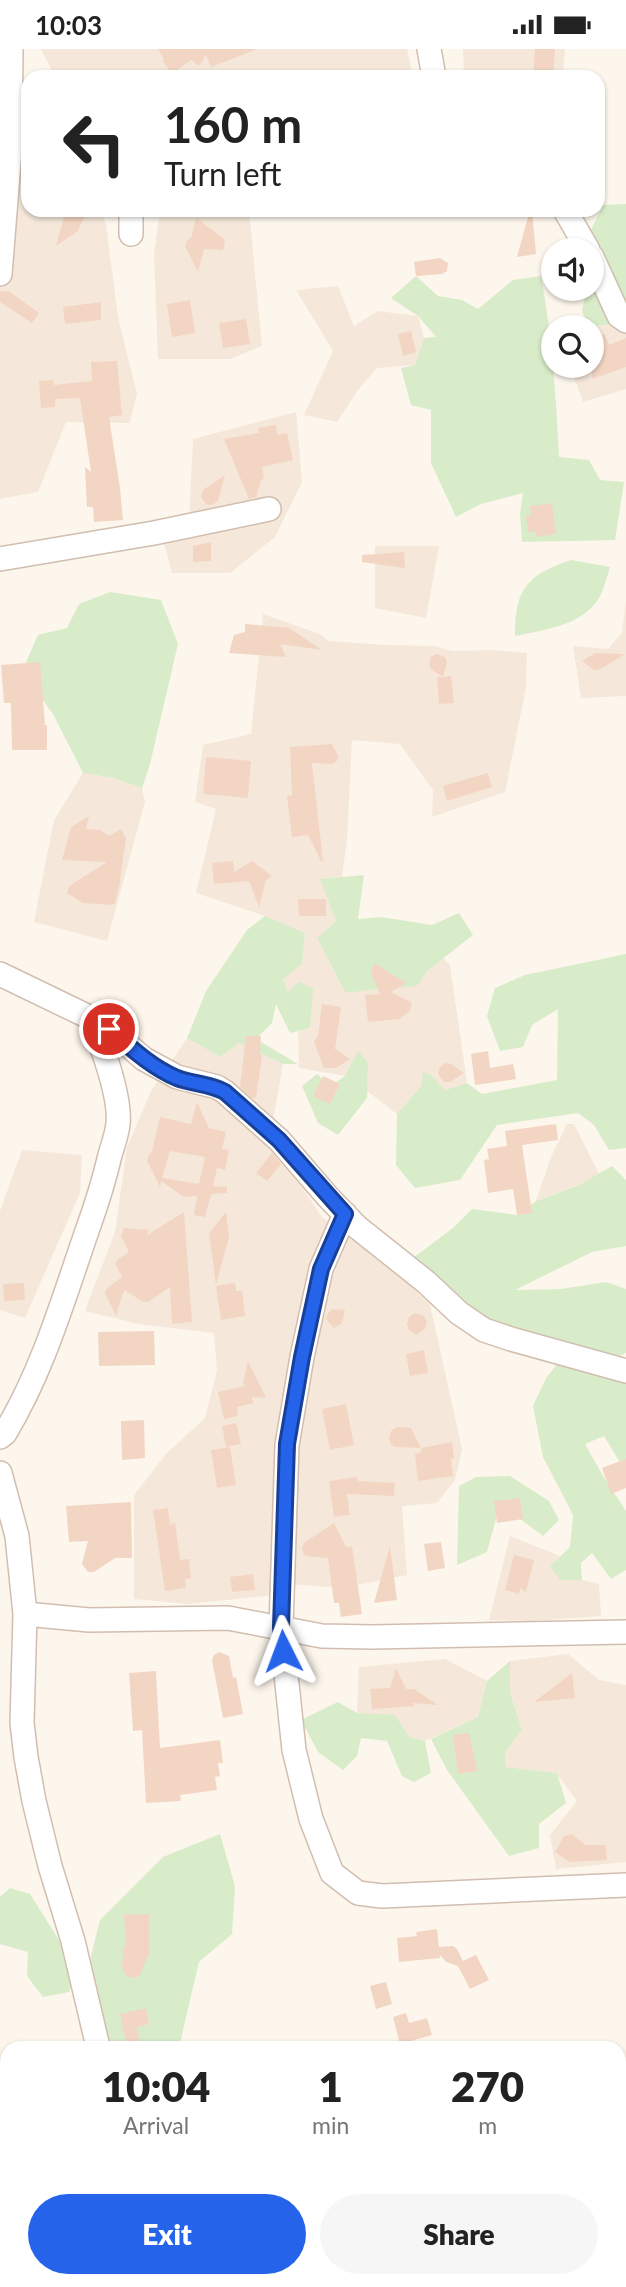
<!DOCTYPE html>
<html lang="en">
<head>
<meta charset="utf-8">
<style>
	:root { --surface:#fff; --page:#f6f6f6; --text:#222; --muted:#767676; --accent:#2563eb }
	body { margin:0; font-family:Lato,sans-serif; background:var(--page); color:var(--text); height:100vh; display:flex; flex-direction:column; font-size:26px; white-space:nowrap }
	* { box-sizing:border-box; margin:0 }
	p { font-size:23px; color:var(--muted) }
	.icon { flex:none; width:38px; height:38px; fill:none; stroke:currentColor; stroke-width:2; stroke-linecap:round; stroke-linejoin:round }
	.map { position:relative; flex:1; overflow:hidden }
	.details { position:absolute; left:0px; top:1992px; width:626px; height:247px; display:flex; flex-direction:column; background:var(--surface); border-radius:21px 21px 0 0; box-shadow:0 2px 5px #0004 }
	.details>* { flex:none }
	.guide { position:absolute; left:21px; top:21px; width:584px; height:147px; border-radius:21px; box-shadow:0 2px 5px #0004; background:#fff; color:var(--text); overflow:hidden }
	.tools { position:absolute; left:541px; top:189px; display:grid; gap:14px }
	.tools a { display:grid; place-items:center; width:63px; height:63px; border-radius:50%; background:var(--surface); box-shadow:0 2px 5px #0004; font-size:35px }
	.pin { position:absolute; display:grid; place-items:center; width:60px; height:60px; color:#fff; margin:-30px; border:4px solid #fff; border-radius:50%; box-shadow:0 2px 7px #0007 }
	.me { position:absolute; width:77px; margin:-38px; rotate:357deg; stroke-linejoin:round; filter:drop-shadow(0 0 5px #0008) }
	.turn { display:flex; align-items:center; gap:24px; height:147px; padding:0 28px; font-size:32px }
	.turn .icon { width:91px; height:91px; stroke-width:2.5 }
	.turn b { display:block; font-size:49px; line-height:60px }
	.eta { display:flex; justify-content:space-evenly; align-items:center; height:119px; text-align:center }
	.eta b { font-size:42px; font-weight:800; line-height:49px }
	.action { display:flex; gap:14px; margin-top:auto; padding:14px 28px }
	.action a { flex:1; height:80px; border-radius:42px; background:var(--accent); color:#fff; font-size:28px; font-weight:800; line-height:80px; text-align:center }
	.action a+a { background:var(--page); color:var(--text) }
	.status { display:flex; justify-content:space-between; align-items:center; height:49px; padding:0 35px; background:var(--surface); direction:ltr }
	.status svg { height:19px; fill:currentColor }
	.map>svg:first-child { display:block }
	.residential { fill:#f5e8da }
	.green { fill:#d8ecc9 }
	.building { fill:#f3d5c3; fill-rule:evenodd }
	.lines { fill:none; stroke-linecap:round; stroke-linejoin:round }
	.minor-casing { stroke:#d1beb0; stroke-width:26 }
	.minor { stroke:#fff; stroke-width:23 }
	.route-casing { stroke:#184099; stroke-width:18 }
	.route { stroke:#2563eb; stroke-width:12 }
</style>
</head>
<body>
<div class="status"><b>10:03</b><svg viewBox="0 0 49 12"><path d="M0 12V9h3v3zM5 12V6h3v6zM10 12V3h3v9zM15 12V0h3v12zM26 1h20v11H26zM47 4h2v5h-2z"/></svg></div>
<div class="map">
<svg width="626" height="2238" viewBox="0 0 626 2238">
	<rect width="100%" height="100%" fill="#fdf6ec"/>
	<path class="residential" d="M41,0H407L413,28H55Z
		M463,0H565L563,28H464Z
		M20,121L28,124V161H100L106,175L118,268L137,345L130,374L66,373L38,443L0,450V159Z
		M158,161H249L262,297L230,310H158L154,205L159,169Z
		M338,237L354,277L378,262L418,267L424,289L415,316L377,319L358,341L337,373L304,366L333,302L296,241Z
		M617,274L626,277V340L583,353L570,317H592V278H589Z
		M296,363L302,433L275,488L230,524H172L162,486L189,472L193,390Z
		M375,497H439L426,569L375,559Z
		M626,550V647L581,649L573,597L608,600L622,584Z
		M263,565L320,585L329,592L385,596L435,597L452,602L492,601L527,604L526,638L505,743L432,768L433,741L400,695L352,691L347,790L342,828L321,830L336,872L317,889L345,943L418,936L426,922L443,909L450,916L467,1034L445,1041L431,1026L397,1065L367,1042L368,1014L358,1001L345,1027L299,1019L298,982L310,979L288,943L283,929L305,884L265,867L196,844L216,760L195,753L203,696L251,685Z
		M83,724L114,729L142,739L145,753L107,892L34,873L54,771Z
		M187,989L220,1008L239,994L283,1015L270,1089L321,1167L399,1227L430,1255L462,1400L455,1431L437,1454L402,1457L407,1526L342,1539L288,1535L274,1546L188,1555L134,1550V1446L166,1405L205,1369L217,1322L214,1284L138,1275L85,1262L115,1183L127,1098L151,1042Z
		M567,1075H574L599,1125L576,1137L536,1152L551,1108Z
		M22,1101L82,1106L80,1144L25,1269L0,1261V1162Z
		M510,1487L560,1507L550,1517L560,1531H582L599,1535L601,1567L533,1572L489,1571Z
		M568,1605L599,1631L626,1636V1813L556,1820L550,1786L577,1752L556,1724L506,1718L505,1703L522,1681L510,1644V1612Z
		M445,1610L487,1632L478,1668L425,1692L409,1688L357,1664L359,1618Z"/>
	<path class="green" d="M626,155V263L617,274L590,278L582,263L586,240H592L590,183L603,156Z
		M416,227L438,247L462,251L478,260L513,231L541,227C552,287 556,347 559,408L589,411L600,431L624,433L615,491L522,493L520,464L523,444L481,455L456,468L431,414V361L411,356L401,319L415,316L424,289L436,288L418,267L391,249Z
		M571,511L610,518C607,528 604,540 599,549C582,577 543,581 515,587C515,539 527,526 571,511Z
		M110,543L161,551L178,595L150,715L142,739L114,729L83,724L53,665L32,636L26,613L38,586L67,579L79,555Z
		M364,826L358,870L381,868L432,876L459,864L473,886L427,922L418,936C406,940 396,937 384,939C371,941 359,943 345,943L317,889L336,872L320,830Z
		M265,867L305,884L302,915L283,930L288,943L299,933L313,939L310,979L290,984L276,955L272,974L256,990L298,1015H283L239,994L220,1008L187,989L206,942L247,881Z
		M626,905V1099L609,1101L594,1076L578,1064L497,1076L460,1131L415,1139L396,1116L397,1065L422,1036L423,1023L431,1026L445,1041L467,1034L482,1045L557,1031L558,960L532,976L523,998L500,1002L487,967L495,939L525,926Z
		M358,1001L368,1014L367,1049L338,1086L318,1074L302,1037L317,1025L330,1037L345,1027Z
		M612,1117L626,1131V1197L592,1203L515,1241L561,1240L606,1233L626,1240V1304L619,1307L626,1322V1416L624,1420L604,1387L585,1395L603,1427L626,1462V1521L611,1530L592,1504L581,1514L582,1531H560L550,1517L570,1498L573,1466L543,1408L533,1357L546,1329L570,1299L507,1279L450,1250L409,1212L453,1179L472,1160L517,1166L536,1152L577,1137Z
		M510,1427L549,1452L559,1471L543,1487L500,1455L487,1503L457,1516L459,1437L476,1428Z
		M510,1612V1644L522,1681L505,1703L506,1718L557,1724L566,1754L539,1775V1799L509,1807L447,1721L431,1690L478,1668L487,1632Z
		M338,1653L357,1664L395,1666L409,1688L425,1692L431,1724L414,1733L402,1727L387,1692L361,1689L357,1707L343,1721L318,1703L301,1671Z
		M220,1785L235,1837L232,1885L199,1913L179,1998H104L85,1931L100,1871L163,1808Z
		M10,1839L30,1845L77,1920L69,1943L43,1948L27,1927L28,1903L0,1895V1848Z
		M626,2196V2238H565L569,2231H620V2197Z"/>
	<path class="building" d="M158,0H255V1L211,18L206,6L199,17L191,11L172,25L162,11L164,10Z
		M535,0H555L553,28H533Z
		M66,161H87L78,182L56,197Z
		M530,161H532L536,205L517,208Z
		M196,169L223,189L225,193L223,201L204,200L198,223L185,197L187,192L191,189Z
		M440,209L448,214L447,222L442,225L416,227L414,213Z
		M0,242L10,243L39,264L32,274L0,253Z
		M190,251L195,284L172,288L167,255Z
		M101,253V271L65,275L63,258Z
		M246,270L250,295L223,299L219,274Z
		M411,282L416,303L403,307L398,285Z
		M605,285L609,296L626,289V318L592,330V290Z
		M117,312L122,366L109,368L120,439L123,471L94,473L93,458H87L85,418L91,423L80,349L55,350V358L41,359L39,332L53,331L54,336L92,332L91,313Z
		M276,376L277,386L287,384L293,411L262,418L264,430L261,431L256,448L249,450L224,390L259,384L258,379Z
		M225,426L218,452L212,456H207L201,448L203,441Z
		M552,454L556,485L536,488V482L528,483L526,467L531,466L530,457Z
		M211,493V512L193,513V497Z
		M404,503L405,519L362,513V506Z
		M245,575L289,579L322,601L280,595L286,608L229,604L234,586L245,583Z
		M595,604L625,605L599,621H594L582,612Z
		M436,605L445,608L447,613L443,628L451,627L454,654L439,655L437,628H443L431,620L429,615L431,608Z
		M40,613L45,676H47V701H12L11,654H4L1,616Z
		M332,695L338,707L337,712L333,715L312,714L323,812H321L308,786L292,788L287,747L292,746L290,698Z
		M206,708L251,712L248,749L203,745Z
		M488,724L492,738L447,752L443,737Z
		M89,767L86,780L100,781L109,787L121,780L126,789L119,839L115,854L111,856L83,854L67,844L69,837L107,813L62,811L71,778Z
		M233,812L234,823L252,812L272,827L266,831L259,858L249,832L214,835L212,814Z
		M298,850H326V867H299Z
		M374,914L406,934L391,943L412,954L410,962L399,970L368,973L365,946L380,945L371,925Z
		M322,955L341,958L335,1000L350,1010L336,1019H324L314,993L318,987Z
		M246,987H261L260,1005L262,1006L256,1049H252L240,1038Z
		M488,1002L490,1019L513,1015L516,1030L475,1036L471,1005Z
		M445,1014L451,1015L464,1024L450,1033H444L438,1025L440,1018Z
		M323,1027L340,1035L330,1055L313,1047Z
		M197,1053L209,1079L226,1083L222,1100L229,1101L225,1121L217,1119L213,1137L227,1138V1144L211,1145L205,1168L194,1166L197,1147L184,1148L161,1132L160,1138L147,1112L149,1105L152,1103L160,1068L191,1075ZM170,1102L205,1108L199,1135L162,1129Z
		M556,1075L558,1091L522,1096L532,1164L517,1166L513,1140L488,1144L484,1111L489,1110L487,1100L507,1097L505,1082Z
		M272,1104L281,1115L267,1132L256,1124Z
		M184,1163L192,1273L172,1275L170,1238L148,1253L142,1252L124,1241L116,1267L105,1244L107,1239L122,1228L116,1216L117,1211L129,1203L121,1187L124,1179L149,1181L147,1186Z
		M226,1163L229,1188L216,1236L209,1184Z
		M24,1234L25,1251L4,1252L3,1235Z
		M235,1234L236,1242H242L245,1267L221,1271L216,1237Z
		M333,1260L345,1261L342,1274L334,1279L326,1270L328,1264Z
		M415,1264L424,1267L427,1273L425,1280L416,1286L409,1281L407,1275L409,1268Z
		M154,1282L155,1316L99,1317L98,1283Z
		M424,1301L428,1324L410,1327L406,1305Z
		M248,1312L266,1349L252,1348L253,1354L237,1358L238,1367L224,1370L218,1343L245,1337L243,1333Z
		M346,1355L354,1396L330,1401L322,1360Z
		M144,1371L145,1409L122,1411L121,1372Z
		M236,1374L241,1395L226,1398L222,1377Z
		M397,1378L411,1379L421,1399L452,1393L454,1410H451L453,1427L418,1432L415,1405L421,1403V1399L395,1398L391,1395L389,1389L391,1382Z
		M230,1398L236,1436L217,1439L211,1401Z
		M626,1410V1439L611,1445L602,1419Z
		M357,1428L358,1432L395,1434L394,1447L347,1445L350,1466L334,1468L329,1432Z
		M520,1449L523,1470L497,1474L494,1452Z
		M131,1453L132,1509H115L94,1523H88L82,1515L88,1492L69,1493L66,1457Z
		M168,1459L170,1476L175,1473L180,1511L189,1510L191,1529L185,1530L186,1539L165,1542L153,1461Z
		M334,1474L346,1498L352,1497L362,1565L341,1568L339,1554H334L328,1509L305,1507L302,1500L304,1494Z
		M441,1493L445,1519L428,1522L424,1495Z
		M390,1497L397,1551L374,1554Z
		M514,1506L534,1511L526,1543L520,1539L519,1545L505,1541Z
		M253,1525L255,1541L232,1543L230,1528Z
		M219,1603L229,1607L233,1629L236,1628L243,1665L223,1669L212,1611L214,1606Z
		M396,1619L406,1640H414L438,1656L412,1654L415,1657L372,1660L370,1640L390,1639Z
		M156,1622L160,1699L220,1691L223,1714H218L220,1727L215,1728L217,1741L180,1746L181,1752L146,1754L142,1681L133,1682L129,1624Z
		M572,1624L575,1649L534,1653Z
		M469,1684L477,1722L458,1725L453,1686Z
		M572,1785L585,1796H606L607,1811L570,1813L555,1803L564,1787Z
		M149,1865V1905L140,1926L135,1929L129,1928L124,1924L122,1918L124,1897H126L124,1866Z
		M437,1880L439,1898L453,1897L457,1900L463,1912L476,1906L489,1931L470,1940L458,1917L446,1913L440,1906V1909L399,1913L397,1889L417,1887L416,1883Z
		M386,1933L392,1955L376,1960L370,1937Z
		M146,1959L149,1975L137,1978L141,1996L127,1998L120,1965Z
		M406,1964L409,1974L427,1969L432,1986L400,1995L393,1968Z"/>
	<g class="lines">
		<g class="minor-casing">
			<path id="minor" d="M429,0L434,28
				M565,161L588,201
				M131,185V161
				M592,208L619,267L626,272
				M0,225L10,101L11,0
				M0,510L154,484L269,460
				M0,925L89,968L109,980L144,1010L177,1028L217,1038L225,1043L279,1091L328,1148L357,1178L426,1233L459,1264L484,1281L511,1290L626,1322
				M345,1165L321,1220L302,1308L287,1396L281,1578L294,1701L311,1770L332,1824L358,1844L382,1847L626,1836
				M0,1388L5,1384C43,1321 63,1251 87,1182C96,1157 104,1132 110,1106C113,1096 117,1085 118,1075C121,1048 101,992 89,968
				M0,1424L17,1487L25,1565L89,1571L228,1569L322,1587L372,1588L626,1583
				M25,1565L22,1674L26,1708L34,1752L50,1817L73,1892L98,1998
				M159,2231L161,2238"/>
		</g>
		<use href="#minor" class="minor"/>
	</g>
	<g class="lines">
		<g class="route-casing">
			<path id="route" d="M109,980C130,998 151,1018 177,1029C193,1035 211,1035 225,1043L279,1091L345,1165L321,1220L302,1308L287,1395L281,1578L283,1602"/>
		</g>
		<use href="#route" class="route"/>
	</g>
</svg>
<div class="tools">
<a><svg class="icon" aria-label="sound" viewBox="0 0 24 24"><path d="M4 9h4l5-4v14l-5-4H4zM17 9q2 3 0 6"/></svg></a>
<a><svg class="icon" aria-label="search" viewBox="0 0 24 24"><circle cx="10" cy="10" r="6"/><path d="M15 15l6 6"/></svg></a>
</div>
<div class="pin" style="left:109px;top:980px;background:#d93025"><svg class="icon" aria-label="arrive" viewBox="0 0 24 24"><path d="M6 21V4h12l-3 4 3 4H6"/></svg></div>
<svg class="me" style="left:283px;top:1602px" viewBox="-20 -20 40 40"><path d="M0-17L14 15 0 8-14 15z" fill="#2563eb" stroke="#fff" stroke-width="4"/></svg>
<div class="guide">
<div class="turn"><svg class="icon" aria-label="left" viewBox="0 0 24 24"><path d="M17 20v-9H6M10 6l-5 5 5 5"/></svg><div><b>160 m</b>Turn left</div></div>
</div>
<section class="details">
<div class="eta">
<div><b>10:04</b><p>Arrival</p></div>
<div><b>1</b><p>min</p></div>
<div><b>270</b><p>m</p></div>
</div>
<div class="action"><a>Exit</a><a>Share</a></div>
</section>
</div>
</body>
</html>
